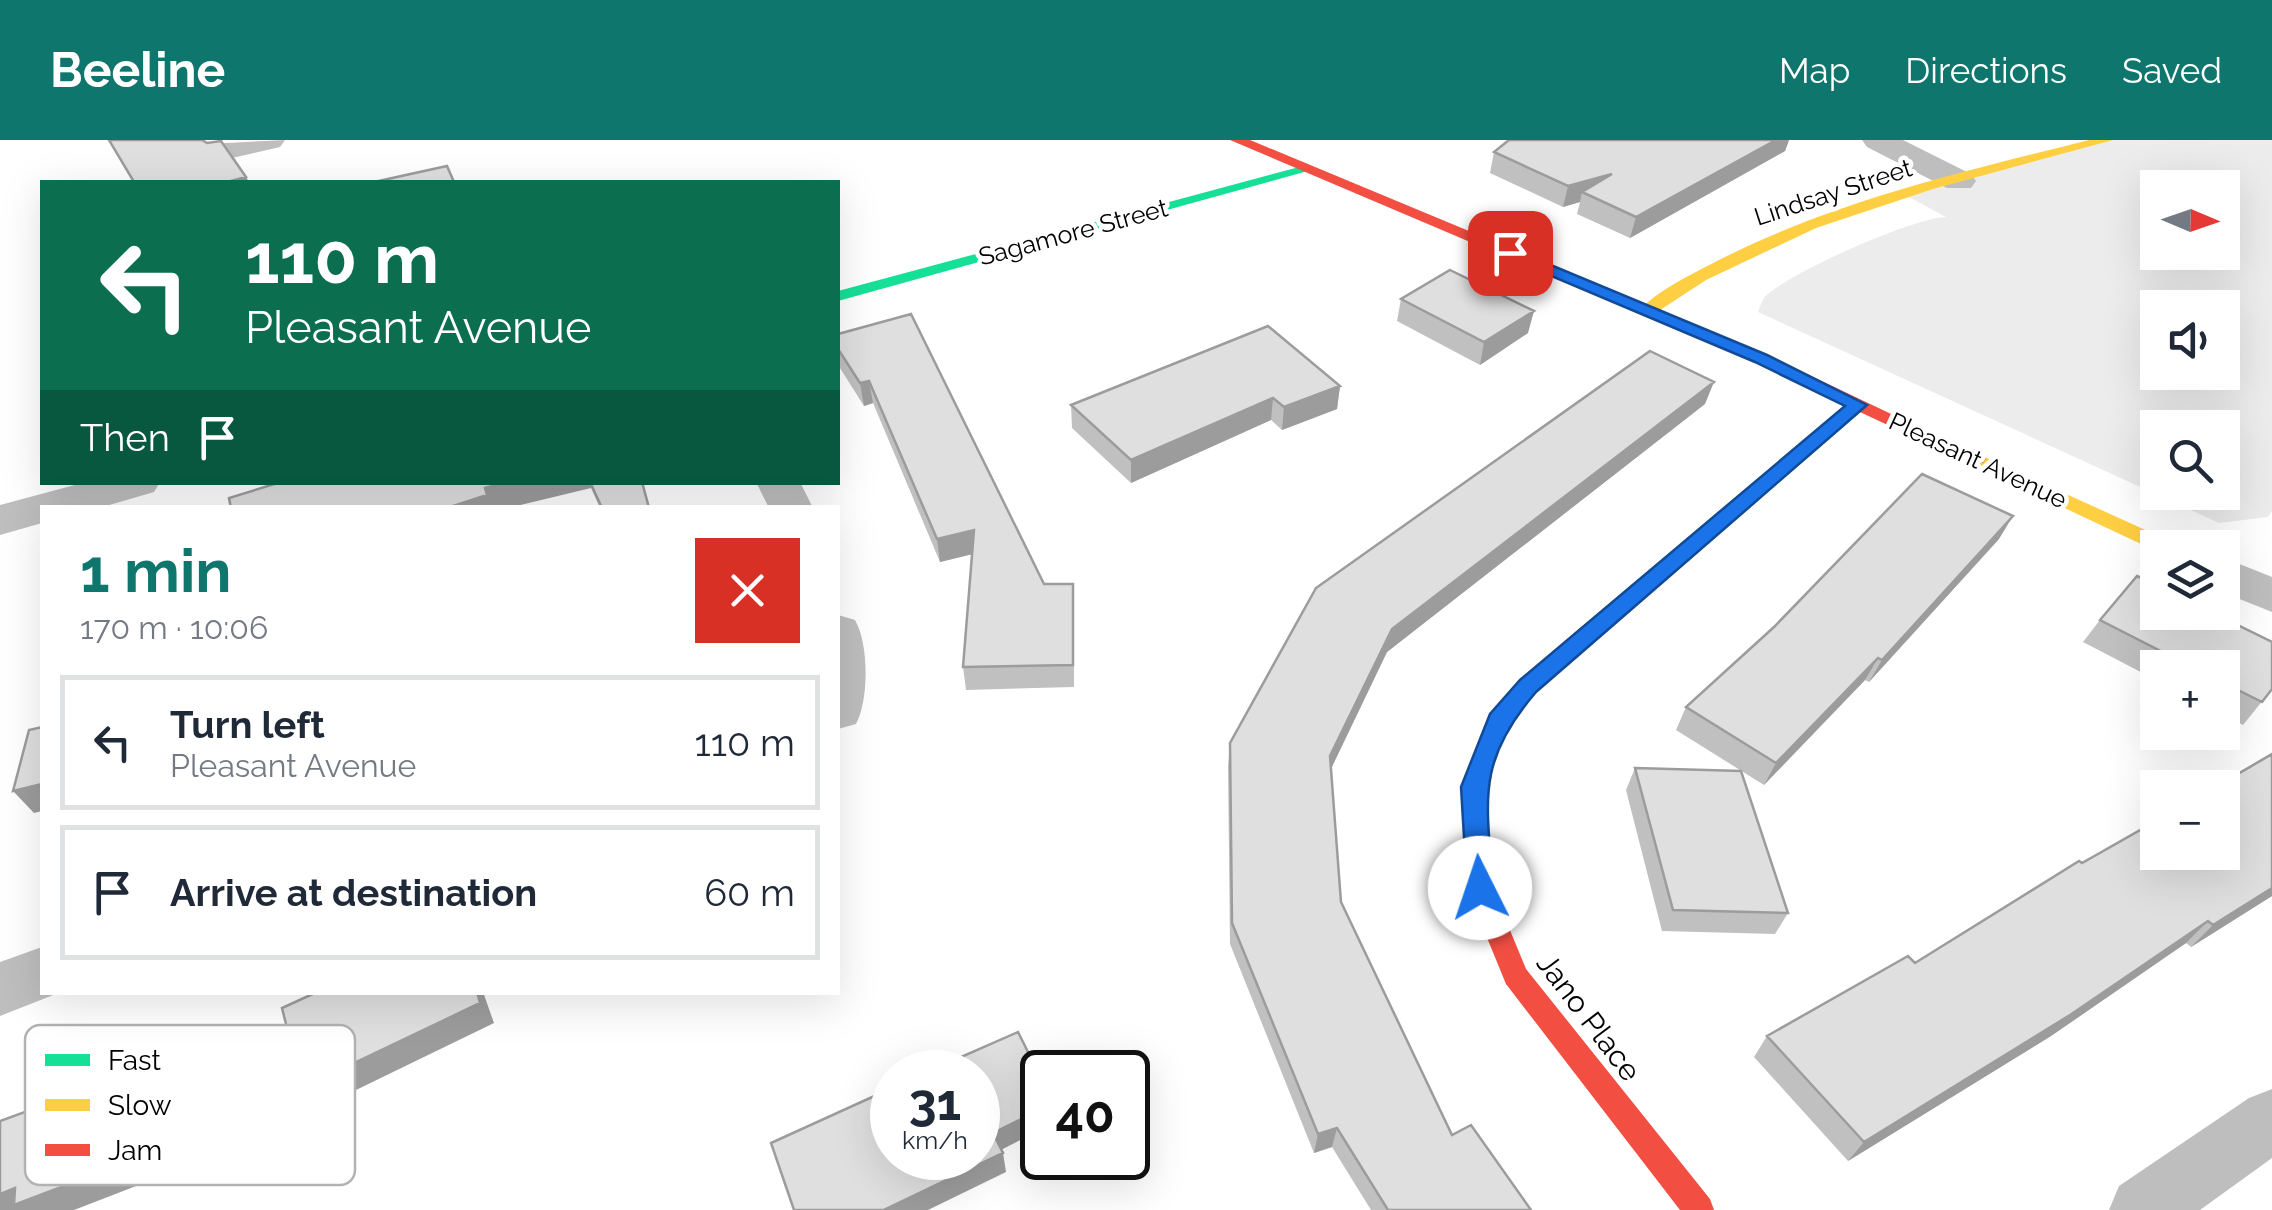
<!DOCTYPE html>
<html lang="en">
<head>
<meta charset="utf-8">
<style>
	:root { --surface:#fff; --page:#f6f6f7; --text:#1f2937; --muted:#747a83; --line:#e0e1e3; --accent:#0f766e }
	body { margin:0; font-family:Raleway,sans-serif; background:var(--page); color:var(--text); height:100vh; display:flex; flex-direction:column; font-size:38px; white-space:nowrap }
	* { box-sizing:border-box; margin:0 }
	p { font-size:32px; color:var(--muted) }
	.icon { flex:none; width:55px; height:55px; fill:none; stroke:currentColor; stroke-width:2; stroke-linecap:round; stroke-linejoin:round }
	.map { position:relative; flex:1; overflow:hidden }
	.side { position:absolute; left:40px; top:365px; width:800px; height:490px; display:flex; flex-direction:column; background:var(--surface); border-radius:0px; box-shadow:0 10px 40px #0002 }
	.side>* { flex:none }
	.guide { position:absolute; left:40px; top:40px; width:800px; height:305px; border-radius:0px; box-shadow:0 10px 40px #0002; background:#0b6e4f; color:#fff; overflow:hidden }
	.needle { width:65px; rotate:92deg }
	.buttons { position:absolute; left:2140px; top:30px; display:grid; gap:20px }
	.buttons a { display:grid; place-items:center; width:100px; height:100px; border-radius:0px; background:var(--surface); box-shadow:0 10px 40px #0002; font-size:50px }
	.speed { position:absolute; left:870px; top:910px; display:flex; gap:20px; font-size:50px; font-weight:700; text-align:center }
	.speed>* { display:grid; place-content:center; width:130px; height:130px; border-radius:50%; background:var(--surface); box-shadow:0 10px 40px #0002; line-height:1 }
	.speed small { font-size:25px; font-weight:400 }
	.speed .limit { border:5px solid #111; border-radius:15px; background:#fff; color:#111 }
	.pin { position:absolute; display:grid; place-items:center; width:85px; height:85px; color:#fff; margin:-42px; border-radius:20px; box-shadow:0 5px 15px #0006 }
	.me { position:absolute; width:110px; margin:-55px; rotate:356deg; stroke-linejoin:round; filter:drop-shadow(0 0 8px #0008) }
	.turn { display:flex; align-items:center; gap:35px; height:210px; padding:0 40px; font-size:45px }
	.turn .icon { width:130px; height:130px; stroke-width:2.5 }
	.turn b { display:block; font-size:70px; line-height:85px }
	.then { display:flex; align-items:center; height:95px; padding:0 40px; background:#0003; gap:20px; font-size:38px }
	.round { display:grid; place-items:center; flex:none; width:105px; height:105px; border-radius:0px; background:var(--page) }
	.summary { display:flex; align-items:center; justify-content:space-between; height:170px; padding:0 40px }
	h1 { font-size:60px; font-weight:700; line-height:75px; color:var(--accent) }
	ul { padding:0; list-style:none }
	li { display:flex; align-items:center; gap:30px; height:135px; margin:0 20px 15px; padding:0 20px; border:5px solid var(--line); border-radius:0px }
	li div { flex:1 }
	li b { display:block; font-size:38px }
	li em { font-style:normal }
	header { display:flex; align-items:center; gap:60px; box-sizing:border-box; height:140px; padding:0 50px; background:var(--accent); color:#fff }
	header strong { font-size:48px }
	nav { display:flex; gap:55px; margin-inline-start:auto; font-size:35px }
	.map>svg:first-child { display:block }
	.green { fill:#ececec; fill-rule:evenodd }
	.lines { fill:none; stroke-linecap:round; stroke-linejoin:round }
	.street { fill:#bebebe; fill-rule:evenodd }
	.fast { fill:#16e098; fill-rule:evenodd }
	.slow { fill:#ffcf43; fill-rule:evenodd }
	.jam { fill:#f24e42; fill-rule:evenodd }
	.wall { fill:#c0c0c0 }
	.shaded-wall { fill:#9c9c9c }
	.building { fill:#dfdfdf; stroke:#9c9c9c; stroke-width:2.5 }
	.route { fill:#1a73e8; stroke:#114b97; stroke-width:2.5 }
	.labels { text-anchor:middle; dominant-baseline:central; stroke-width:9; stroke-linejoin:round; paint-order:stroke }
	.far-street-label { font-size:25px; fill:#000; stroke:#fff }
	.street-label { font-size:30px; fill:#000; stroke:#fff }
	.key { fill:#fff; stroke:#b2b2b2; stroke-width:2.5 }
	.key-label { font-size:28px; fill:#000 }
</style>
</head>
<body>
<header>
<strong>Beeline</strong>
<nav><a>Map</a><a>Directions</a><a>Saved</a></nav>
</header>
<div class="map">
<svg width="2272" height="1070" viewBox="0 0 2272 1070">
	<rect width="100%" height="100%" fill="#fff"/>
	<path class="green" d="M2112,0H2272V371L2268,377L2219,383L1758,172C1760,167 1761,162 1764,158C1785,134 1915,77 1946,77L1907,56ZM2158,48H2222V112H2158ZM2158,168H2222V232H2158ZM2158,288H2222V352H2158Z"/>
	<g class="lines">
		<path class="street" d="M285,0L280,7L219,21L203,11L207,4Z
			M1862,0H1903L1971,34L1976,41L1971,48H1947L1867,7Z
			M86,342H160L154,352L99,368H42V383L0,395V365Z
			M756,342H800L813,368H769Z
			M2222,417L2272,437V472L2222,452Z
			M838,475L855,480C869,504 869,560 856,584L838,589Z
			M42,807V852H61L0,876V822Z
			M2272,949V1018L2200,1070H2109L2119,1046L2249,958Z"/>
		<path class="fast" d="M1303,26L1315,29L838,161V151Z
			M1857,259L1866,265L1864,269L1595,501H1579L1576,495L1579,489L1850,261Z"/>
		<path class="slow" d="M2089,0H2113L1933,49L1816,88L1706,140L1654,174H1642L1639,170C1660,149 1692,134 1717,121C1834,61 1962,32 2089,0Z
			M1976,313L2174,403L2177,408H2158V412L1969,323L1966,319Z"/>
		<path class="jam" d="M1230,0H1250L1767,215L1986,319L1983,323H1969L1755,223Z
			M1587,487L1598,495L1595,501L1536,552L1509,584L1485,647L1493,749L1526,829L1710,1059L1714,1070H1680L1506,844L1467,749L1461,647L1487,580L1520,540L1579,489Z"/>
	</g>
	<path class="wall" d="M1509,0H1789L1785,11L1630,98L1577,74L1580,62L1563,67L1490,33L1494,12Z
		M1401,159L1528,193L1480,225L1397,181Z
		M838,194L1044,444L1074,466V547L966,550L963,527L972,414L940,422L873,263L864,266L838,225Z
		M1340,246L1337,269L1282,290L1271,280L1131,343L1072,288L1071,265Z
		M1705,264L1387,512L1331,629L1341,762L1452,995L1531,1070H1371L1332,1007L1314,1013L1230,804L1228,626L1230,603Z
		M281,342H643L650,368H600L591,348Z
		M1999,399L1869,542L1865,540L1764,645L1676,590L1686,567Z
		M2137,436L2158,446V472H2211L2272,502V549L2243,585L2222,574V528H2158V541L2083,502L2100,480Z
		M2272,613V756L2191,807L2186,803L2051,896L1848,1021L1754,917L1767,896L1915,823L2082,723Z
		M1635,628L1788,773L1775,794L1662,791L1626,650Z"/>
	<path class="shaded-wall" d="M1776,0H1789L1785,11L1630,98L1636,77Z
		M1612,34L1582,52L1580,62L1563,67L1568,46Z
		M246,37L249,42H227Z
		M1534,171L1528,193L1480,225L1484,202Z
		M869,241L873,263L864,266L860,243Z
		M1714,242L1705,264L1387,512L1326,639L1330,616L1392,489Z
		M1340,246L1337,269L1282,290L1284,267Z
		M1273,258L1271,280L1131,343V320Z
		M508,342H589L591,348L508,368H447L485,348Z
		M2013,376L1999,399L1869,542L1882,520Z
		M974,390L977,413L940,422L937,399Z
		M1878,518L1865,540L1764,645L1776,623Z
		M42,644V671L34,673L13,651Z
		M2272,748V756L2191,807L2213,785Z
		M2208,781L2186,803L2051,896L1848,1021L1864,1002Z
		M477,852H483L494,883L321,967L302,948Z
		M208,905L228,926L232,1009L74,1070H0V1054L15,1048Z
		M1042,969V989L997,1012L993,993Z
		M1337,988L1332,1007L1314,1013L1318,994Z
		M1003,1013L1006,1032L928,1070H884Z"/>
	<path class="building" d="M109,0H202L207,3L221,1L246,37L227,42H134Z
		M1509,0H1776L1636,77L1582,52L1612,34L1568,46L1494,12Z
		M447,26L454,42H374Z
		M1450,130L1534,171L1484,202L1401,159Z
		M911,174L1044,444H1073V525L963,527L974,390L937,399L869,241L860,243L838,209V194Z
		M1268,186L1340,246L1284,267L1273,258L1131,320L1071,265Z
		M1650,211L1714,242L1392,489L1330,616L1341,762L1452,995L1471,985L1531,1070H1388L1337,988L1318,994L1232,783L1230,603L1316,448Z
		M1922,334L2013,376L1882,520L1878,518L1776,623L1686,567L1774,487Z
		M281,342H508L485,348L487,355L447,368H231L229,358Z
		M590,342H642L649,368H602Z
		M2137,436L2158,446V472H2211L2272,502V549L2262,562L2222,542V528H2194L2100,480Z
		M42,587V644L13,651L29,590Z
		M2272,614V748L2213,785L2208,781L2070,875L1864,1002L1767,896L1908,816L1915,823L2079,721L2082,723L2158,680V712H2222V648H2214Z
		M1635,628L1741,631L1788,773L1673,770Z
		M317,852H477L480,863L302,948L282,868Z
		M1018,892L1042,940V969L993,993L1003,1013L884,1070H794L771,1003L892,948V1018H978V932H927Z
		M208,905L211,990L14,1065L15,1048L0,1054V981Z"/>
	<path class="route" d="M1510,108L1767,215L1867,265L1536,552C1475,623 1487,661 1493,748L1480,759L1467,748L1461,647L1490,574L1520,540L1845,266L1755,222L1504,116L1502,113Z"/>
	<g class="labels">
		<g class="far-street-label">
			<text transform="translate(1833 52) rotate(-18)">Lindsay Street</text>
			<text transform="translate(1073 92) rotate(-15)">Sagamore Street</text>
			<text transform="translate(1978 320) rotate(25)">Pleasant Avenue</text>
		</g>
		<g class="street-label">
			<text transform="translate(1589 877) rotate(53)">Jano Place</text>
		</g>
	</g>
	<rect x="25" y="885" width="330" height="160" rx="15" class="key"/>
	<rect x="45" y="914" width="45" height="12" fill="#16e098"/>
	<rect x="45" y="959" width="45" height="12" fill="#ffcf43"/>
	<rect x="45" y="1004" width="45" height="12" fill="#f24e42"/>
	<g class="key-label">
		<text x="108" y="930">Fast</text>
		<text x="108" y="975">Slow</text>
		<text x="108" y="1020">Jam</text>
	</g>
</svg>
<div class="buttons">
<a><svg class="needle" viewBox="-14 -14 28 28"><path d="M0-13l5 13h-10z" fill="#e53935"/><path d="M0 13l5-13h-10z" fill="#747a83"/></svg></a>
<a><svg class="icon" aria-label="sound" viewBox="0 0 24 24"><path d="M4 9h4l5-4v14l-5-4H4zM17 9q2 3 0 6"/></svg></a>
<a><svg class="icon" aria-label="search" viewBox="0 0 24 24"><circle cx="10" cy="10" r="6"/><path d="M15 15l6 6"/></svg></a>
<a><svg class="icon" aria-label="layers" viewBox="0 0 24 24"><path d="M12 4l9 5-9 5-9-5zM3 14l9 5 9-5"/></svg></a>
<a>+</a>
<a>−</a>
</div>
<div class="speed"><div>31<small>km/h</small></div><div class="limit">40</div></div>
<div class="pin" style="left:1510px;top:113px;background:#d93025"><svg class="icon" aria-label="arrive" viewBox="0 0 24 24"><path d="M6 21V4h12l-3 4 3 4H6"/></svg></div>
<svg class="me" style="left:1480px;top:748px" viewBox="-20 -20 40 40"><circle r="19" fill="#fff"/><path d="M0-13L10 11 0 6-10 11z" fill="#1a73e8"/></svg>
<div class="guide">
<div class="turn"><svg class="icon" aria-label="left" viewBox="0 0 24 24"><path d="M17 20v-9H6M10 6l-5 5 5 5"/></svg><div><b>110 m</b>Pleasant Avenue</div></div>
<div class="then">Then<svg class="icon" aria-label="arrive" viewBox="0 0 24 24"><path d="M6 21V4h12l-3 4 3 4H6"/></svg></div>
</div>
<section class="side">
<div class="summary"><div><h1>1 min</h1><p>170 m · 10:06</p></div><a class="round" style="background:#d93025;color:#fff"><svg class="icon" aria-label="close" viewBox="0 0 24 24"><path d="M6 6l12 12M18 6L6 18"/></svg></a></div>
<ul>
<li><svg class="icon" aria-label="left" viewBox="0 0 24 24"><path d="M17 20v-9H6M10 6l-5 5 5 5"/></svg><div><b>Turn left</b><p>Pleasant Avenue</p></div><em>110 m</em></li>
<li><svg class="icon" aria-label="arrive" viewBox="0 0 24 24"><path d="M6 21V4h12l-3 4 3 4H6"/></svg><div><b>Arrive at destination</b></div><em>60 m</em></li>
</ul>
</section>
</div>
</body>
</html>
